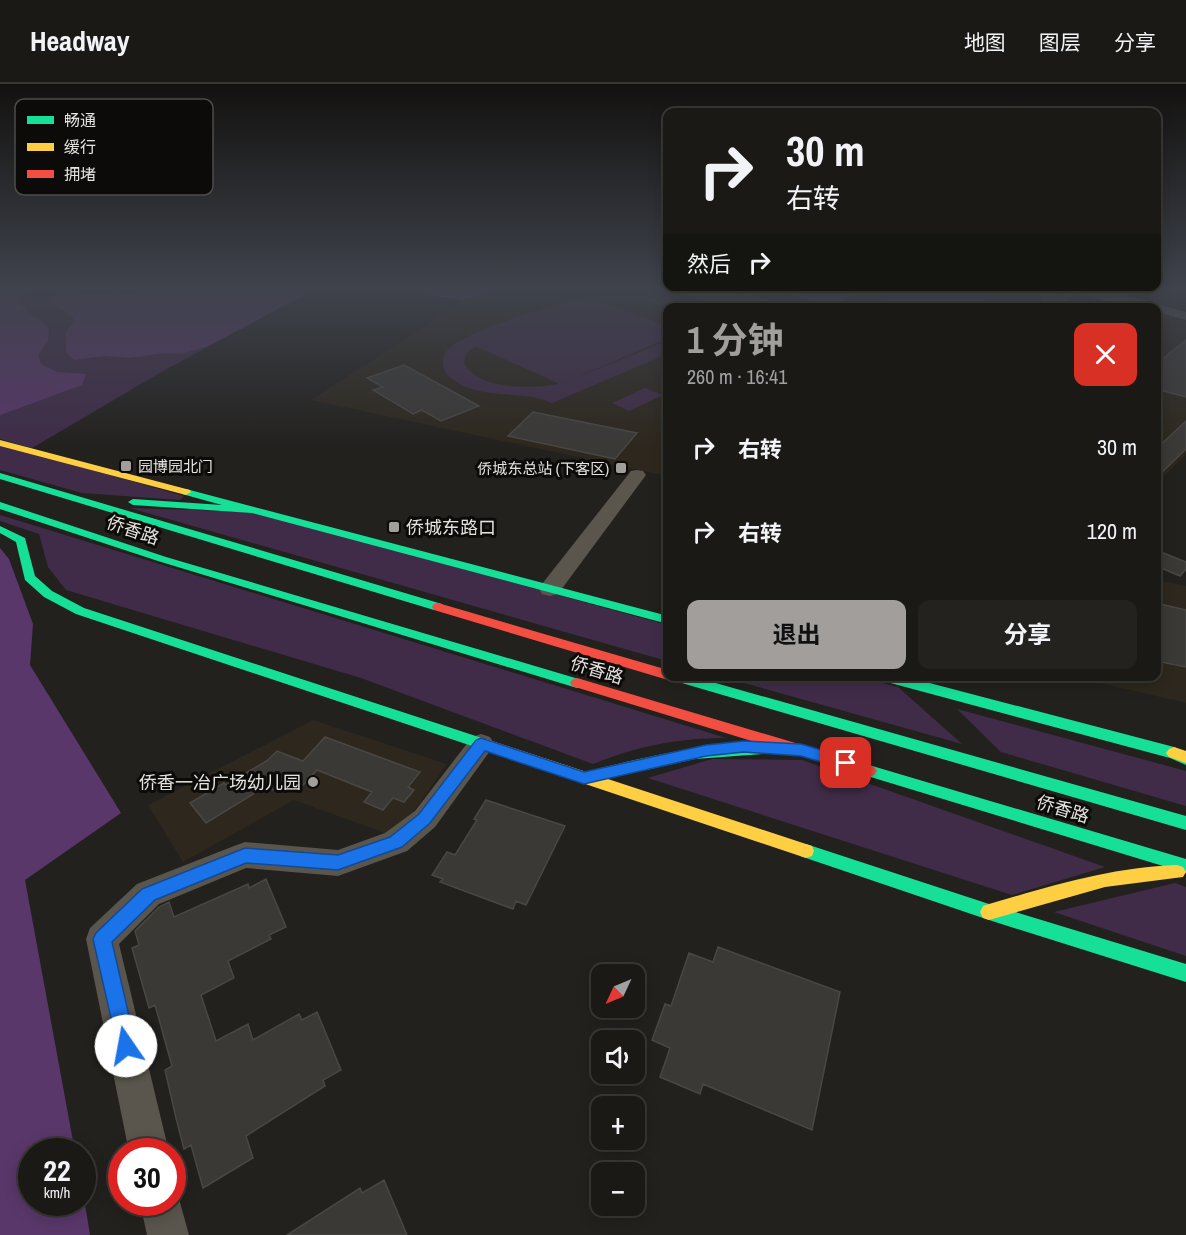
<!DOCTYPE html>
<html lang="zh">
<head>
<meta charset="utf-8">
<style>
	:root { --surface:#1a1916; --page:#23221f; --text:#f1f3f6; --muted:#9fa0a1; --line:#383835; --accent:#a19e9b }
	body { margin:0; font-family:"Archivo Narrow","Noto Sans SC",sans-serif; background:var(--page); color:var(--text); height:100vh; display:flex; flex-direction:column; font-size:22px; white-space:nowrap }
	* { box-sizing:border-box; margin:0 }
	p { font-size:20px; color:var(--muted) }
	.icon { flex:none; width:33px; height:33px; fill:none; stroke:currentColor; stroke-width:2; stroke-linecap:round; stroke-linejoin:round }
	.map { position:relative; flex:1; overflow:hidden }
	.side { position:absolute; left:663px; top:219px; width:498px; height:378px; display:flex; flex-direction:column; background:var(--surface); border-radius:12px; box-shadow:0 3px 15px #0003,0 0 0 2px var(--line) }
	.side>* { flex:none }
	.top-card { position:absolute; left:663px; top:24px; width:498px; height:183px; border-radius:12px; box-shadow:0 3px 15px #0003,0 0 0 2px var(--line); background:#1a1916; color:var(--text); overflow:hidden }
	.needle { width:39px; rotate:226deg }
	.buttons { position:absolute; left:591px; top:880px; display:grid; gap:12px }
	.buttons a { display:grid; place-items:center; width:54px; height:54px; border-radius:12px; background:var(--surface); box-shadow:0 3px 15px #0003,0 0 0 2px var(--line); font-size:30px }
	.speed { position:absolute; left:18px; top:1054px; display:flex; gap:12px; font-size:30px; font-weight:700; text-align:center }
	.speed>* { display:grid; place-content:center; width:78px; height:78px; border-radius:50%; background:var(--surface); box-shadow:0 3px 15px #0003,0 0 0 2px var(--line); line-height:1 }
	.speed small { font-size:15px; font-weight:400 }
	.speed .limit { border:9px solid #d22; background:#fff; color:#111 }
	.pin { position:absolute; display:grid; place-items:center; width:51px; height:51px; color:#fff; margin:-26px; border-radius:12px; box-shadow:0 3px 9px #0006 }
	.me { position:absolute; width:66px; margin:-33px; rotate:348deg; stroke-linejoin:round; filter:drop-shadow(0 0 4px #0008) }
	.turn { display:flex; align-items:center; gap:21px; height:126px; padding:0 24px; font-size:27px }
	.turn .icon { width:78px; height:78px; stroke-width:2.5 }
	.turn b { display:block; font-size:42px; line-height:51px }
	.then { display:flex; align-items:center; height:57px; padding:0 24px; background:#0003; gap:12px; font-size:22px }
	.round { display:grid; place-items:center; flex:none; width:63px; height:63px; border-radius:12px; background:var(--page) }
	.head { display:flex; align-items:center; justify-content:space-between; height:102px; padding:0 24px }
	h1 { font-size:36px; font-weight:700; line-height:45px; color:var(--accent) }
	.action { display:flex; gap:12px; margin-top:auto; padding:12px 24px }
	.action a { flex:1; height:69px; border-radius:12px; background:var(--accent); color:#111; font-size:24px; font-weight:700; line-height:69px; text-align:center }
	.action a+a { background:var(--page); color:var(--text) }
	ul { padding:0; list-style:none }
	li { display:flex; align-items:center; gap:18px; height:84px; padding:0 24px }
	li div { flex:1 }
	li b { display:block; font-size:22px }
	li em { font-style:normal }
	header { display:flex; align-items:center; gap:36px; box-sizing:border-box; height:84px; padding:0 30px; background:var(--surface); border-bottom:2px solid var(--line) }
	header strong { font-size:28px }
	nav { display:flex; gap:33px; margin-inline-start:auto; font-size:21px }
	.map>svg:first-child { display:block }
	.built { fill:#2d271d }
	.green { fill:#402c49; fill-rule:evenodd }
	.forest { fill:#59376a }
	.building { fill:#3b3936; stroke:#494744; stroke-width:1.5 }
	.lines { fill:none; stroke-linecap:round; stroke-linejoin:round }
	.street { fill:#5a564d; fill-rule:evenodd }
	.fast { fill:#16e098; fill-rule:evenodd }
	.slow { fill:#ffcf43; fill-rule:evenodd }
	.jam { fill:#f24e42; fill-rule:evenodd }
	.route { fill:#1a73e8; stroke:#114b97; stroke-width:1.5 }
	.poi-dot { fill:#a19e9b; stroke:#0c0b09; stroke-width:2 }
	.labels { text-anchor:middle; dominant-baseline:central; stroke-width:6; stroke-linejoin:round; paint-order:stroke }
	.far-poi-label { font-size:15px; fill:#e5e2df; stroke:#0c0b09; text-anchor:start }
	.poi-label { font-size:18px; fill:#e5e2df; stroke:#0c0b09; text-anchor:start }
	.street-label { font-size:18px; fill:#e5e2df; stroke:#0c0b09 }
	.key { fill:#0c0b09; stroke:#4d4c49; stroke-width:1.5 }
	.key-label { font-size:16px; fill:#e5e2df }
</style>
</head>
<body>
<header>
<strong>Headway</strong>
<nav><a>地图</a><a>图层</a><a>分享</a></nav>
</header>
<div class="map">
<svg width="1186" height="1151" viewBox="0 0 1186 1151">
	<rect width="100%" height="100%" fill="#23211e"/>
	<path class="built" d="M507,203H727L746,208L764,203L830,222L873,203H1047L1133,223L668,224L667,392L311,316L464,216Z
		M1081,203H1186V205L1161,222Z
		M1156,229L1186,237V370L1157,399Z
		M1157,496L1186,502V619L1075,593L1156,592Z
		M313,636L447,680L396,753L294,716L183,778L148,721Z"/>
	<path class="green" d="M0,203H319L163,287L32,364L0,355Z
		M904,203L992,205L1006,203L1003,207L972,223H912L889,217L885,223H874L875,217Z
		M603,210C634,208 666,210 695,223C663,224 633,213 601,218L667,242V255L565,298L667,257V270L552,319C521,304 480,318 451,294C440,285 440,272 451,263C470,245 574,214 603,210ZM475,262L558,299V300C534,305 477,306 464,279L466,270Z
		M645,304L663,311L629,327L612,319Z
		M0,360L184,412L180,416L82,409L0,386Z
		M130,424L257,428L667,541V577Z
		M0,431L726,654C679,654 637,662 593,680L361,594L66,506L48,483L39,450L0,437Z
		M723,593H859L898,603L962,660Z
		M957,625L1186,687V722L1001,668Z
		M712,675L802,676L1105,783L1012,811L648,694Z
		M1175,799L1186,803V872L1054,828Z"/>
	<path class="forest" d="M0,203H35L17,214L30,231L42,237L49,244L48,257L38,271L41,280L57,288L86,290L82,301L0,331Z
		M166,203H319L208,262L181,270L164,269L129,274L105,272L74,276L66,268L65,250L74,236C67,225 53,225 47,213C85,206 129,216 166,203Z
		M372,203H507L464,216Z
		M764,203H873L830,222Z
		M0,464L9,475L33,540L30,581L121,729L25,796L75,1068H32V1119H82L83,1108L90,1151H0Z"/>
	<path class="building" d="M675,203H722L777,220V224H729L675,206Z
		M1045,203H1058L1061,208L1073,211L1052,224H1042Z
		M1186,256V313L1156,305V280Z
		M404,281L479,322L441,337L422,326L413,330L373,306L383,303L367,294Z
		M533,328L637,349L615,375L508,352Z
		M1186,337V365L1156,394V365Z
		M1156,466L1186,478V485L1180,492L1156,482Z
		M1156,519L1186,526V583L1156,577Z
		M325,653L420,688L408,703L414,706L404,718L393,714L383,726L364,718L372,708L317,686L303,701L286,708L263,704L206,739L190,719L224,699L226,701L268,676L277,667L303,677Z
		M486,716L565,742L526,821L516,817L513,825L440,798L443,795L432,791L447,768L455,771L477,736L474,735Z
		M266,795L286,843L269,851L271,855L228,877L234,894L201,911L216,957L248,940L253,956L299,930L302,936L317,928L341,986L323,996L325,1002L246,1052L253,1074L203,1104L191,1061L184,1065L176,1034L165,986L172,982L155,921L149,924L132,864L139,861L135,847L159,823L169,818L174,833L248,800L249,804Z
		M718,863L840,908L812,1046L703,1000L700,1010L660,993L670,964L652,956L665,920L671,922L689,869L713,878Z
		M384,1096L407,1151H287L360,1104L362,1109Z"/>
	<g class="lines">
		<path class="street" d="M1060,203C1091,200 1154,219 1186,228V236L1156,228V224H1134L1062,206Z
			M637,386L643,387L646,391L558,510L550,512L542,510L539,505L542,500L631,387Z
			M481,650L490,653L494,660L490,667L435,743L407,767L338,792L246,784L159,820L119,860L169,1068H129L86,855L90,844L137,800L234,762L245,758L338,766L385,749L415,727L472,653Z
			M172,1103L176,1104L189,1151H147L140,1119H172Z"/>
		<path class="fast" d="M0,389L442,520L444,523L442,526H434L0,395Z
			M186,405L668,532V540L252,429L133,421L128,418L133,415L222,421L182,410V406Z
			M0,418L166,473L582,596L584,599L577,604L158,477L0,425Z
			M0,442L25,454L35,492L52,507L84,524L491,657L494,661L491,665H481L76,530L44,513L25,496L16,458L0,449Z
			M668,590V592H691L1186,732V746L668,595L666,592Z
			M876,592H903L1174,663L1186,668V681L1170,674L883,597Z
			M763,658L768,660L771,664L768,668L763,670L695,675L584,700L578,698L576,694L578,690L584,688C643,674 702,659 763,658Z
			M869,681L1186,775V789L864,691L861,687L864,683Z
			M806,760L989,820L1186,880V898L989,836L800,772L798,767L800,762Z"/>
		<path class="slow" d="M0,356L190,406L191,408L186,411L0,362Z
			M486,655L806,760L812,762L814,767L812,772L806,774L481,665L478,661L481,657Z
			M1174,663L1186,667V679L1169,673L1166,669L1169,665Z
			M1177,781L1183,783L1186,788L1183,793L1105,803L989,836L983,834L980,828L983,822L989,820C1051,802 1112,783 1177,781Z"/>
		<path class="jam" d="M438,519L668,586V592H674L668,596L434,526L432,523L434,520Z
			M577,594L869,681L874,683L877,687L874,691L869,693L572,602L570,599L572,596Z"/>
	</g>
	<linearGradient id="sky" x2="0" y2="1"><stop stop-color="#131210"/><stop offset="0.56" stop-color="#3f434c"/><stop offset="1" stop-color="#3f434c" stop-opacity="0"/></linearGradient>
	<rect width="1186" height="364" fill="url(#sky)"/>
	<path class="route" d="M481,654L584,688L706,661L744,657L801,660L852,675L854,679L852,684L846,685L801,672L744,668L706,672L584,700L485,667L430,739L402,763L338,786L246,779L155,816L112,858L136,962L133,969L126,972L119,969L93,855L96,849L142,805L245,764L338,771L390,753L419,730L476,656Z"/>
	<g class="poi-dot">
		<rect x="120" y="376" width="12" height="12" rx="3"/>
		<rect x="615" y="378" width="12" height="12" rx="3"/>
		<rect x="388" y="437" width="12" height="12" rx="3"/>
		<circle cx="313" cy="698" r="6"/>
	</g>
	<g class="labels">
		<g class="far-poi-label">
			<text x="138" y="382">园博园北门</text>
			<text x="609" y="384" text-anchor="end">侨城东总站 (下客区)</text>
		</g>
		<g class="poi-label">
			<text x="406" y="443">侨城东路口</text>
			<text x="301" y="698" text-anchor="end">侨香一冶广场幼儿园</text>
		</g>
		<g class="street-label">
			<text transform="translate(133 446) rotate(19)">侨香路</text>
			<text transform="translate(597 586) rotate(17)">侨香路</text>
			<text transform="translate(1063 725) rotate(17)">侨香路</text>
		</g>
	</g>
	<rect x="15" y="15" width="198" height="96" rx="9" class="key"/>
	<rect x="27" y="32" width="27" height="8" fill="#16e098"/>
	<rect x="27" y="59" width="27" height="8" fill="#ffcf43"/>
	<rect x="27" y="86" width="27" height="8" fill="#f24e42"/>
	<g class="key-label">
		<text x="64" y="42">畅通</text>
		<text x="64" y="69">缓行</text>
		<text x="64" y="96">拥堵</text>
	</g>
</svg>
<div class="buttons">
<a><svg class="needle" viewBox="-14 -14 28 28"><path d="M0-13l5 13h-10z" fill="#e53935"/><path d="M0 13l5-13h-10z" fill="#9fa0a1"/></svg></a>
<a><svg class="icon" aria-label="sound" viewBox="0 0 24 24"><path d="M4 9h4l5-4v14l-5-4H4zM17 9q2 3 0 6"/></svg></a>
<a>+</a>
<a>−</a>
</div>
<div class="speed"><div>22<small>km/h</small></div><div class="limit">30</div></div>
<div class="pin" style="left:846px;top:679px;background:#d93025"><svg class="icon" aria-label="arrive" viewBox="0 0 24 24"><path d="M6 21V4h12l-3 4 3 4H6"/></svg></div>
<svg class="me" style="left:126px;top:962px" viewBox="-20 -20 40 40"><circle r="19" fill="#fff"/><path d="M0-13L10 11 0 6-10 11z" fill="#1a73e8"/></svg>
<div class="top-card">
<div class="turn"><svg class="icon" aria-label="right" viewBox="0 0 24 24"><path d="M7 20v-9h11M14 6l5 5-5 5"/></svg><div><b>30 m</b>右转</div></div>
<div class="then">然后<svg class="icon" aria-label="right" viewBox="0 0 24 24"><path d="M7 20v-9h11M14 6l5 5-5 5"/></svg></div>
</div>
<section class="side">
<div class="head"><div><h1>1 分钟</h1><p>260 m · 16:41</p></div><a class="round" style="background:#d93025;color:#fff"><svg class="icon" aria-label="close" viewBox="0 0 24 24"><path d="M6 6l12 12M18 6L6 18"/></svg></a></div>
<ul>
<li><svg class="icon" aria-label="right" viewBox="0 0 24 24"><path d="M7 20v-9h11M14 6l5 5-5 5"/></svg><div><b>右转</b></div><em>30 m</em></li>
<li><svg class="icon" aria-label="right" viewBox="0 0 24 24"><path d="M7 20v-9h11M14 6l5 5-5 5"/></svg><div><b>右转</b></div><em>120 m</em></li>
</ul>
<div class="action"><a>退出</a><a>分享</a></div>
</section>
</div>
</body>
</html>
